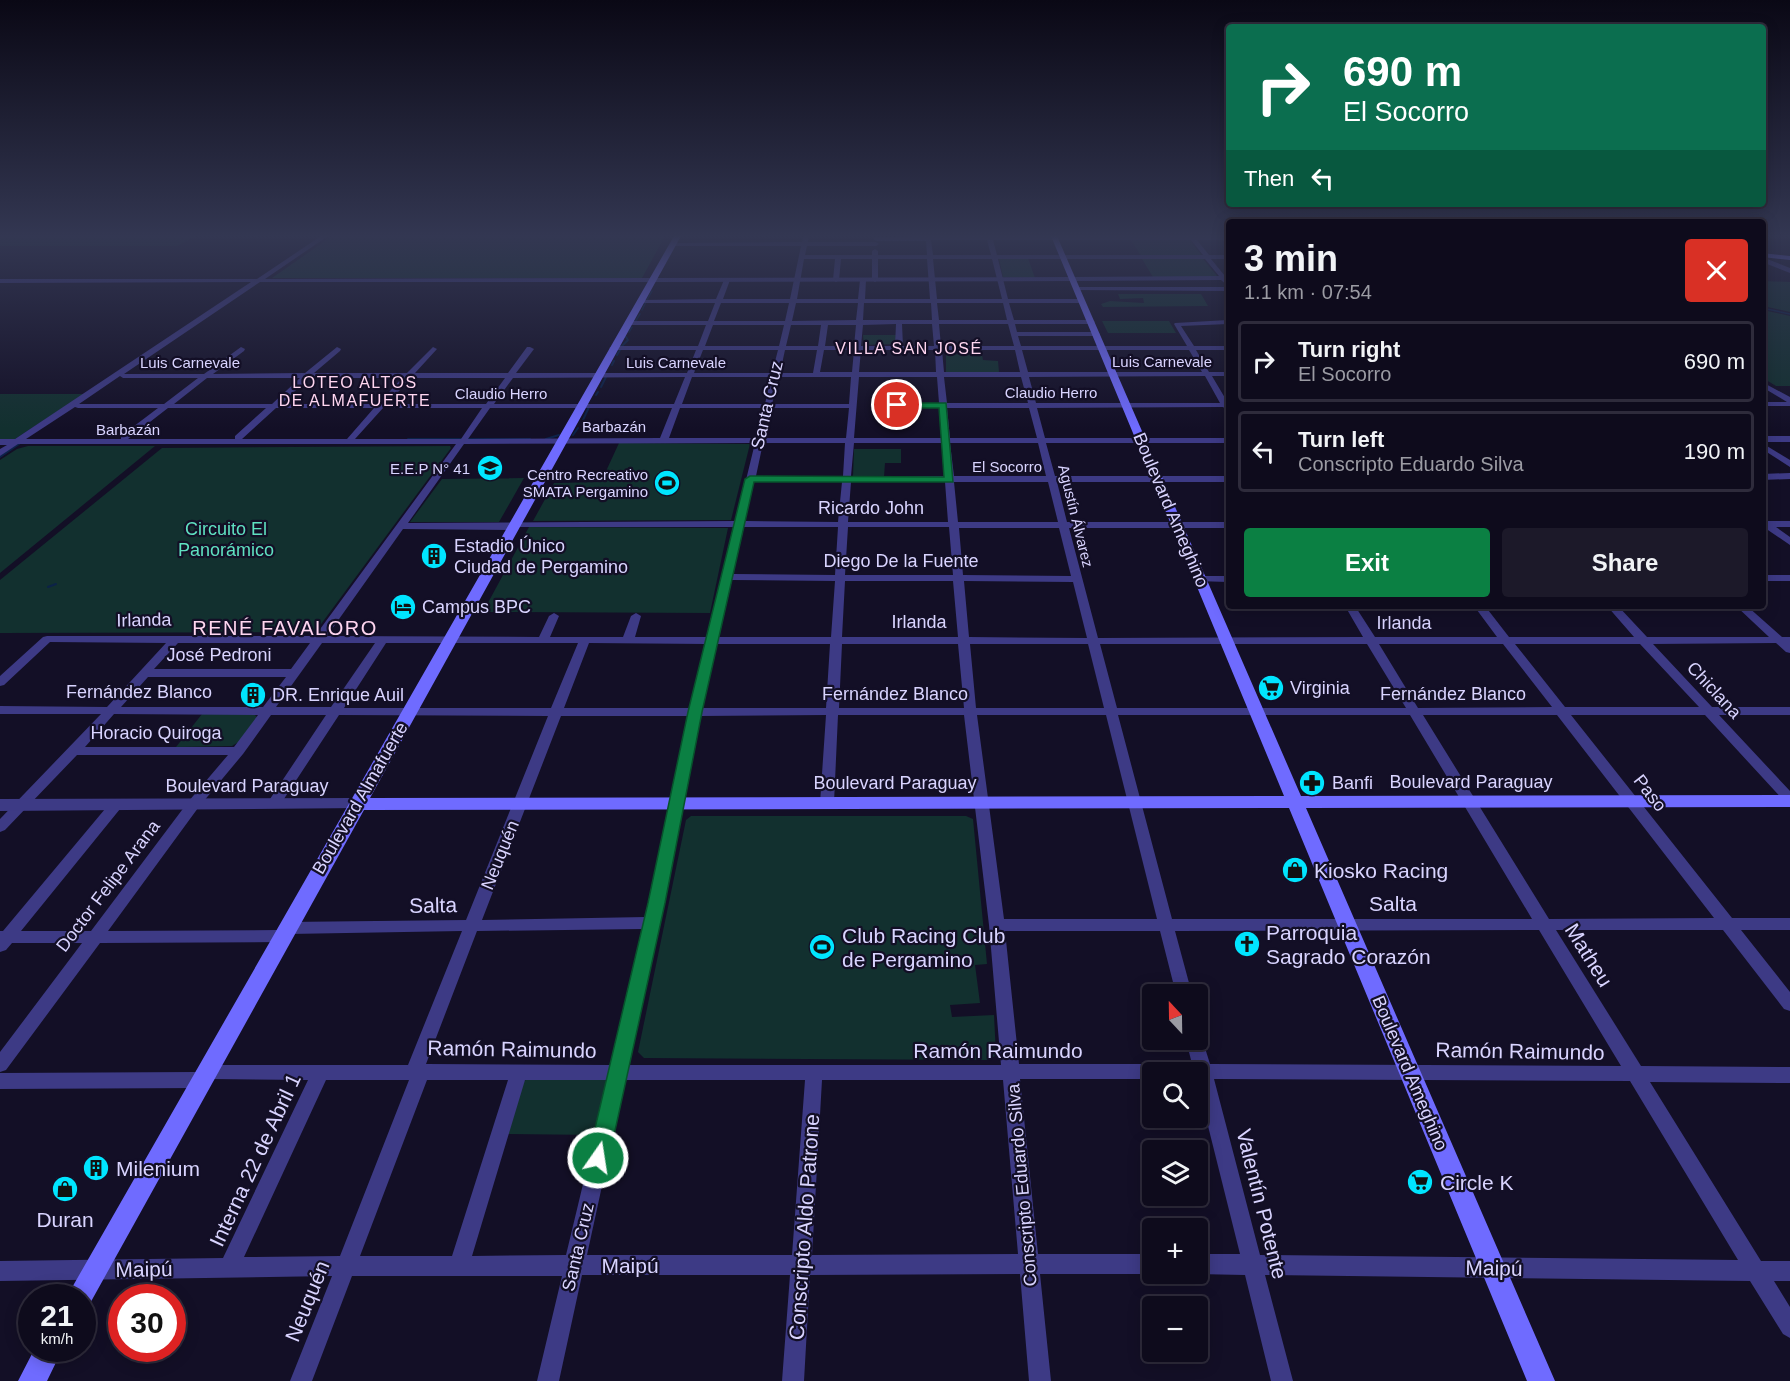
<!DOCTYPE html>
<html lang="en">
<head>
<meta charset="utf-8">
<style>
	:root { --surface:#0e0b1c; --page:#1c1929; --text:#f1f3f6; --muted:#9b9ba3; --line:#2e2b3b; --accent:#0b8043 }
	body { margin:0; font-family:Arial,sans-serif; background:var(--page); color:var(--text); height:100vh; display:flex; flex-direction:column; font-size:22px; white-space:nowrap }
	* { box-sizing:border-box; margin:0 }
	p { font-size:20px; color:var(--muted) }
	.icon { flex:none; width:33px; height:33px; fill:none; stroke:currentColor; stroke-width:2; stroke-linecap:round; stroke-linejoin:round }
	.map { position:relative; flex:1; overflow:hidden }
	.side { position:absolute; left:1226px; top:219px; width:540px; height:390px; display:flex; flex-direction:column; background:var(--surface); border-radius:6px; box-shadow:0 3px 15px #0003,0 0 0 2px var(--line) }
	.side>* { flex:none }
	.guide { position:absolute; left:1226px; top:24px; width:540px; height:183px; border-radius:6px; box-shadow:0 3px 15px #0003,0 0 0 2px var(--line); background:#0b6e4f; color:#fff; overflow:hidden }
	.needle { width:39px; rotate:338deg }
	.fabs { position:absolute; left:1142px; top:984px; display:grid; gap:12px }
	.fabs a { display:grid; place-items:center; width:66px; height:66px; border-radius:6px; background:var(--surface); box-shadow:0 3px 15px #0003,0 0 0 2px var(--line); font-size:30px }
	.speed { position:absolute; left:18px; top:1284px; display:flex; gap:12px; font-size:30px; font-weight:700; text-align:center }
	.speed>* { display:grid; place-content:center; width:78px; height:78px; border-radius:50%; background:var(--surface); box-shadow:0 3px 15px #0003,0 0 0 2px var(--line); line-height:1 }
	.speed small { font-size:15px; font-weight:400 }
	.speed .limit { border:9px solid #d22; background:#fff; color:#111 }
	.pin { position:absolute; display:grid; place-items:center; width:51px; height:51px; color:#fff; margin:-26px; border:3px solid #fff; border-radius:50%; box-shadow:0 2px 6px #0007 }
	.me { position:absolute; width:66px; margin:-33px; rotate:13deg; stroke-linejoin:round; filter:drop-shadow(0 0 4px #0008) }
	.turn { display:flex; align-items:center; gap:21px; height:126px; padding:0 18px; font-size:27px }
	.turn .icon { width:78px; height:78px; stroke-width:2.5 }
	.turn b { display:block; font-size:42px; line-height:51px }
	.then { display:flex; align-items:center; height:57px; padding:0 18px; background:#0003; gap:12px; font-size:22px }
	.round { display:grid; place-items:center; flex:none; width:63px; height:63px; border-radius:6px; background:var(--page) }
	.overview { display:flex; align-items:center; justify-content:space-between; height:102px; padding:0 18px }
	h1 { font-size:36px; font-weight:800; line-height:45px }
	.action { display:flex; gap:12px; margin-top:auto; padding:12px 18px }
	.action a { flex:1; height:69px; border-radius:6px; background:var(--accent); color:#fff; font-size:24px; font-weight:800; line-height:69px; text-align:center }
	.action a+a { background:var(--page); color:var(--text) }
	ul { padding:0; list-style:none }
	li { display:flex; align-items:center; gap:18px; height:81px; margin:0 12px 9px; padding:0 6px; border:3px solid var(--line); border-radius:6px }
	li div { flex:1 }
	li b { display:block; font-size:22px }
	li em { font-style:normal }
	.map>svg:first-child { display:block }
	.green { fill:#12302f }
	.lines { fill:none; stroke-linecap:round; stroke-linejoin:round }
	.stream-far1 { stroke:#0c2248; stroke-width:1.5 }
	.stream { stroke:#0c2248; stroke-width:2 }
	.minor { fill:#3d3a85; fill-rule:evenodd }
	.tertiary { fill:#3d3a85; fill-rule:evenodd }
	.secondary { fill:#6f6bff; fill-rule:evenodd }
	.route { fill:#0b8043; stroke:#07532c; stroke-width:1.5 }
	.labels { text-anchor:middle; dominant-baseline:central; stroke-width:4.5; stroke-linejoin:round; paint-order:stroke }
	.far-street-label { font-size:15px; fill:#d9d4ff; stroke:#130f26 }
	.far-poi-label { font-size:15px; fill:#d9d4ff; stroke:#130f26; text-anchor:end }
	.far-neighbourhood-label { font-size:16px; letter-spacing:1.5px; fill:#ffd6f0; stroke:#130f26 }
	.street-label { font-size:18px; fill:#d9d4ff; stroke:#130f26 }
	.park-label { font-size:18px; fill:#5fe0c0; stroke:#130f26 }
	.poi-label { font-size:18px; fill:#d9d4ff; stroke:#130f26; text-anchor:start }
	.neighbourhood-label { font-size:20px; letter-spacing:1.5px; fill:#ffd6f0; stroke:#130f26 }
	.near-poi-label { font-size:21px; fill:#d9d4ff; stroke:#130f26; text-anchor:start }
	.near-street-label { font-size:21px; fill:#d9d4ff; stroke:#130f26 }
</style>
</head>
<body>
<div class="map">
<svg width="1790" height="1381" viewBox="0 0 1790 1381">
	<rect width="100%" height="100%" fill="#130f26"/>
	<path class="green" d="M0,236H196L177,246H0Z
		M332,236H665L642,278H272Z
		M1189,239L1202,256H1141L1131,240Z
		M1028,258L1035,278L1003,277L999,259Z
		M1142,259H1203L1218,277H1153Z
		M1763,281L1790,282V312L1763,306Z
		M1118,294H1201L1208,306L1103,307L1101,304L1110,301L1144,303L1143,298L1120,299Z
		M1763,310L1790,316V386H1776L1763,378Z
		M1102,321H1169L1176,333H1108Z
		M863,335H896V344L864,345Z
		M946,354L982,355L983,360L998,361L999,372H946Z
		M0,394H84L15,439H0Z
		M619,443L750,444L731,520L533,521L554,483L601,482Z
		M28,446H155L0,573V460L17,449Z
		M450,446L451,448L316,631L311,632L0,633V580L162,448Z
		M854,449H901V463H885L884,477L853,476Z
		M524,478L499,522H410L442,479Z
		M529,527L728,528L710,613L483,612Z
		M202,714H254L257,717L240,741L232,746L176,747Z
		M691,816H966L973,819L987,964L975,965L980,1003L950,1005L952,1017L994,1015L996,1055L989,1060L644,1058L638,1052L686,820Z
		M529,1078H604L608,1084L597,1135L507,1134L524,1081Z"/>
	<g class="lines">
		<path class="stream-far1" d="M647,300L652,291
			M1762,308L1790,314
			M642,310L646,302
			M635,322L640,314
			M629,332L632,327"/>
		<path class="stream" d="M621,347L628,340L626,337
			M617,355L620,350
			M612,365L614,361
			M601,387L606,377
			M596,395L598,392
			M583,420L589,407
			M573,435L578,428
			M408,439H530
			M546,439L559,435
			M0,457L19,444
			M48,587L56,584"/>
		<path class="minor" d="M321,236H328L265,279L652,278L655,280L652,282H260L124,374H204L241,347L245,349L244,351L213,374L305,373L337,347L341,349L340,351L314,373H407L433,347L437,349L415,373H508L527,347H530L534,349L516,373H687L696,350H613L609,348L613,346H698L706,325H628L625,323L628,321H708L715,303H640L637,301L638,300L716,299L724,280L727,278L730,280L723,299H790L801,246H673L671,243L802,242L803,236H809L808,242H876L879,244L876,246H807L805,255H872V251L875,249L878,251V255H927L926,241H876L873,239L876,237L925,236H1228V240H1197L1209,255H1228V259H1211L1225,276H1228L1227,285L1221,280L1073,281L1070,279L1073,277L1219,276L1205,259H998L1008,299H1082L1085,301L1082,303H1009L1014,320H1092L1095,322L1092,324H1015L1017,332H1097L1100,334L1097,336H1018L1021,346H1187L1174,324L1175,323L1228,320V324L1181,326L1194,346H1228V350H1196L1209,372H1228V376H1212L1228,403V411L1223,407L1037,408L1045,438H1228V443H1046L1055,476H1228V482H1057L1067,522H1228V528H1069L1098,638L1363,637L1345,606H1355L1375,637H1497L1474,606H1485L1509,637H1634L1607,606H1618L1647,637H1769L1736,606H1747L1782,637H1790V653L1786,652L1776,643L1653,644L1712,707H1790V715H1719L1790,791V804L1785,802L1705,715H1571L1732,918H1790V930H1741L1790,992V1011L1784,1009L1723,930H1556L1641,1066L1790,1067V1083L1650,1082L1761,1261H1790V1281H1774L1790,1307V1338L1783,1334L1750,1281L1265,1275L1293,1381H1271L1245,1275L1196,1274L1197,1254H1240L1197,1082V1072H1152V1079H1020L1038,1254H1152V1274H1040L1051,1381H1029L1020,1274L810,1275L804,1381H782L790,1275H582L559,1381H537L562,1276H352L312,1381H290L332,1276L0,1281V1261L223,1258L308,1080L210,1079L207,1085L201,1088L0,1089V1073L196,1072L199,1067L205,1065H408L462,931L289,934L290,936L287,940L282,942L100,943L6,1070L0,1072V1052L82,943H12L6,950L0,952V931H3L110,803H120L122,806L120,809L21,931H91L188,802L228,755H77L5,830L0,832V819L101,714H0V706L107,707L166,643L50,642L4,685L0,686V676L43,637L47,636H315L456,444H18L0,456V449L7,445H0V439H15L251,282L0,283V279H257ZM931,240H987L991,255H933ZM993,240H1191L1203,255H997ZM804,259H835L833,280L836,282L839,280L841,259H872V280L875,282L878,280V259H927L930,299H865L866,280L863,278L860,280L858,299H797ZM933,259H992L1002,299H937ZM721,303H789L785,321H714ZM796,303H858L856,320L792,321ZM864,303H931L932,320H863ZM937,303H1003L1007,320H939ZM896,324L895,346H861L863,325ZM902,324H932L934,346H903ZM939,324H1008L1014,346H941ZM713,325H784L779,346H705ZM791,325H821L818,346H786ZM828,325H856L854,346H825ZM703,350H778L772,373H694ZM785,350H817L813,373H780ZM824,350H854L852,372H820ZM861,350H935L936,372H859ZM942,350H1015L1020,372H944ZM1022,350H1189L1202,372H1028ZM120,376L123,378H198L164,404H79ZM1205,376L1220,403H1036L1029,377ZM685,377L674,404H494L513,378ZM692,377H771L765,404H682ZM779,377H851L849,404H772ZM859,377H937L939,403L874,404L870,406L874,408H939L942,438H854ZM944,377H1021L1028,403H947ZM207,378H300L272,404H174ZM309,378H402L378,404H281ZM411,378H505L486,404H387ZM75,407L78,408H158L121,436V439H26ZM168,408H266L235,436V439H128ZM276,408H374L347,439H242ZM383,408H482L461,439H355ZM490,408H672L660,438L468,439ZM680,408H763L756,438H669ZM771,408H849L846,438H764ZM947,408H1029L1037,438H950ZM755,443L736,521L408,523L464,444ZM763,443H845L843,476H756ZM854,443H942L945,476H851ZM950,443H1038L1046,476H954ZM754,482H842L838,522L745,521ZM851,482H945L948,522H848ZM954,482H1048L1058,522H958ZM518,527H734L707,637H635L641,616L636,613L631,616L623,637H550L559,616L554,613L549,616L539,637L327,636L403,529L513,530ZM744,527H838L835,575L733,574ZM848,527H949L953,575H845ZM959,528H1059L1071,576L963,575ZM732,580L835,581L831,637H719ZM845,581H953L958,637H842ZM964,581L1073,582L1087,638L969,637ZM178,643H310L291,669H154ZM322,643H375L331,707H276ZM386,643H578L551,708H344ZM589,643L706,644L690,708H564ZM717,644H830L826,708H702ZM842,644H958L964,708H839ZM970,644H1088L1104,708H976ZM1100,644H1367L1406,708H1117ZM1379,644H1503L1552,707L1418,708ZM1515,644H1640L1699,707H1565ZM148,677H286L263,707H121ZM114,714L258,715L234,747H85ZM271,715H326L266,805L268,808H278L339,715L548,716L466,920L286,922L281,924L278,928L279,930L108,931L198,808L243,754ZM826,715L820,803L822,806H832L834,803L838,715H964L989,925L1001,1065H628L660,923L700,716ZM977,715H1106L1157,919H1004ZM1118,715H1410L1532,919H1172ZM1423,715H1557L1714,918L1549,919ZM561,716H688L646,917L482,920ZM643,929L611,1065L426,1064L477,931ZM1539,930L1621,1066L1210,1064L1201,1035L1197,1034V1040H1186L1192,1064H1019L1005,931H1160L1176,994H1192L1175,931ZM1214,1079L1630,1081L1738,1260L1260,1255ZM326,1080H409L340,1256L244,1257ZM427,1080H508L452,1256H360ZM525,1080H608L566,1255L472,1256ZM625,1080H805L792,1255H587ZM822,1080H1003L1018,1254L812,1255Z
			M1077,287H1228V291L1075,290V288Z
			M1762,382L1790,397V406H1762V402H1787L1762,387Z
			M1762,436H1790V442H1762Z
			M1762,443L1790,460V467L1762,449Z
			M1790,473V479L1762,480V474Z
			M1762,518L1768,521H1790V527H1776L1790,537V545L1762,526Z
			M1762,575H1790V581H1762Z
			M1200,576H1228V582L1196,581L1195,579L1196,577Z"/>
		<path class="tertiary" d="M1762,257L1790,268V273L1762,262Z
			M1073,277H1076V281L652,282L648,280L652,278Z
			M357,798L363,800L366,804L363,808L0,811V799Z"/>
		<path class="secondary" d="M674,236H681L370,798L1284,796L1051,236H1057L1301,796L1790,795V807L1306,808L1555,1381H1527L1289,808L364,810L88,1307L82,1310V1298H66Z
			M1762,253L1790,256V260L1762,257Z
			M35,1348H63L47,1381H18Z"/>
	</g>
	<linearGradient id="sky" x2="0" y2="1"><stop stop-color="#0a0815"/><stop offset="0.55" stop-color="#333752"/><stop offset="1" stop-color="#333752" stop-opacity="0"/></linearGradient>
	<rect width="1790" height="429" fill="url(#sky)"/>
	<path class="route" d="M946,403L953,482H754L702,712L665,903L609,1158L606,1165L598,1168L591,1165L588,1158L648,903L688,712L745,479L750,476L944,477L939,408H897L893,405L897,403Z"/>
	<defs>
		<g id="school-disc" transform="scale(1.35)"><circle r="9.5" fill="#00e5ff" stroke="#130f26"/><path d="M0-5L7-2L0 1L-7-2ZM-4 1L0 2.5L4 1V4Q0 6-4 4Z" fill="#111"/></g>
		<g id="stadium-disc" transform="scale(1.35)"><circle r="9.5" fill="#00e5ff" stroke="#130f26"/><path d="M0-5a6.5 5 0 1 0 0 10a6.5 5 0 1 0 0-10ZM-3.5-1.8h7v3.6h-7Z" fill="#111"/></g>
		<g id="building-disc" transform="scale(1.35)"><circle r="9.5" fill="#00e5ff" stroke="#130f26"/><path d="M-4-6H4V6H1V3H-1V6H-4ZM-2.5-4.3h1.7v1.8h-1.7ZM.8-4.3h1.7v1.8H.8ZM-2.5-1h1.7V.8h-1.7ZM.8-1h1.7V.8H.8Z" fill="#111"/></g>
		<g id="hotel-disc" transform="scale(1.35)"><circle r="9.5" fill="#00e5ff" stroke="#130f26"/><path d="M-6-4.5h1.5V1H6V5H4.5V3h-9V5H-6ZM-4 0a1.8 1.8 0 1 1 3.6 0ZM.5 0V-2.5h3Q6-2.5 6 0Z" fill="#111"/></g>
		<g id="supermarket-disc" transform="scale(1.35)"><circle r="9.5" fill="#00e5ff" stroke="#130f26"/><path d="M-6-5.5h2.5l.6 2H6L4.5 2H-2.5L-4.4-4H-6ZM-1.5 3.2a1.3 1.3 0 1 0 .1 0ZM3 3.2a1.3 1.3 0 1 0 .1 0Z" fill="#111"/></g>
		<g id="pharmacy-disc" transform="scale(1.35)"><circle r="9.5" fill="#00e5ff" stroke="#130f26"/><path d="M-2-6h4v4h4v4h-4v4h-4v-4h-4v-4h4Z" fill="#111"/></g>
		<g id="shop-disc" transform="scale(1.35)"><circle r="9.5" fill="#00e5ff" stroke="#130f26"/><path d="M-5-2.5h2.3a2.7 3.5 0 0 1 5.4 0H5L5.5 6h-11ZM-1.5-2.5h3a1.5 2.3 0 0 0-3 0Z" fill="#111"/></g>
		<g id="church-disc" transform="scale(1.35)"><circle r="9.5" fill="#00e5ff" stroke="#130f26"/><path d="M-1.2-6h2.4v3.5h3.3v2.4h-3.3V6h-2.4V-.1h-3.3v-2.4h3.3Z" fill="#111"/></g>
	</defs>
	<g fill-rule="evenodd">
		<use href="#school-disc" x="490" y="468"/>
		<use href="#stadium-disc" x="667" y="483"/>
		<use href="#building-disc" x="434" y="556"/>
		<use href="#hotel-disc" x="403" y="607"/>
		<use href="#supermarket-disc" x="1271" y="688"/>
		<use href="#building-disc" x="253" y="695"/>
		<use href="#pharmacy-disc" x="1312" y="783"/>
		<use href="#shop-disc" x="1295" y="870"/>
		<use href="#church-disc" x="1247" y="944"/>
		<use href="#stadium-disc" x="822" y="947"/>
		<use href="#building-disc" x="96" y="1168"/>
		<use href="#supermarket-disc" x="1420" y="1182"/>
		<use href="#shop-disc" x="65" y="1189"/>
	</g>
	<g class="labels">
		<g class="far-street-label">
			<text x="1162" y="361">Luis Carnevale</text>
			<text x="190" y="362">Luis Carnevale</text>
			<text x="676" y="362">Luis Carnevale</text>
			<text x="1051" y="392">Claudio Herro</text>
			<text x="501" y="393">Claudio Herro</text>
			<text x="614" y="426">Barbazán</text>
			<text x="128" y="429">Barbazán</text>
			<text x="1007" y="466">El Socorro</text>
			<text transform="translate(1076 516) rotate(76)">Agustín Álvarez</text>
		</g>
		<g class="far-poi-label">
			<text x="470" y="468">E.E.P N° 41</text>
			<text x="648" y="474">Centro Recreativo<tspan x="648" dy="17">SMATA Pergamino</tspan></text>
		</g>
		<g class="far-neighbourhood-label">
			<text x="909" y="348">VILLA SAN JOSÉ</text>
			<text x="355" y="382">LOTEO ALTOS<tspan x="355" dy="18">DE ALMAFUERTE</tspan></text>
		</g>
		<g class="street-label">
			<text transform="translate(767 405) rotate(-77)">Santa Cruz</text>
			<text x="871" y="508">Ricardo John</text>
			<text transform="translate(1171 510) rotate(67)">Boulevard Ameghino</text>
			<text x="901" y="561">Diego De la Fuente</text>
			<text transform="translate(144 620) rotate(-1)">Irlanda</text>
			<text x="919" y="622">Irlanda</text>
			<text x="1404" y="623">Irlanda</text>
			<text x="219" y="655">José Pedroni</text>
			<text transform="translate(1714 690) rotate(47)">Chiclana</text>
			<text x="139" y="692">Fernández Blanco</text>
			<text x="895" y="694">Fernández Blanco</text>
			<text x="1453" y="694">Fernández Blanco</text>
			<text x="156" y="733">Horacio Quiroga</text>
			<text x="1471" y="782">Boulevard Paraguay</text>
			<text x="895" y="783">Boulevard Paraguay</text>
			<text x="247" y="786">Boulevard Paraguay</text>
			<text transform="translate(1650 793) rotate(52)">Paso</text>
			<text transform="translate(360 798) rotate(-60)">Boulevard Almafuerte</text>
			<text transform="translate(500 855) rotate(-68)">Neuquén</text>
			<text transform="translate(108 886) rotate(-53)">Doctor Felipe Arana</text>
			<text transform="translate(1410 1073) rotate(67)">Boulevard Ameghino</text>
			<text transform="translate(1022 1185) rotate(-95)">Conscripto Eduardo Silva</text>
			<text transform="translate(578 1247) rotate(-77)">Santa Cruz</text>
		</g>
		<g class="park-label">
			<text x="226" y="529">Circuito El<tspan x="226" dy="21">Panorámico</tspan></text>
		</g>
		<g class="poi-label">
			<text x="454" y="546">Estadio Único<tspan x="454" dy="21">Ciudad de Pergamino</tspan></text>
			<text x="422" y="607">Campus BPC</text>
			<text x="1290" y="688">Virginia</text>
			<text x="272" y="695">DR. Enrique Auil</text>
			<text x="1332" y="783">Banfi</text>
		</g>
		<g class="neighbourhood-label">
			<text x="285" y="628">RENÉ FAVALORO</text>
		</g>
		<g class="near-poi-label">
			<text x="1314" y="870">Kiosko Racing</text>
			<text x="1266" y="932">Parroquia<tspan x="1266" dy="24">Sagrado Corazón</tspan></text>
			<text x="842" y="935">Club Racing Club<tspan x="842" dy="24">de Pergamino</tspan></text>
			<text x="116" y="1168">Milenium</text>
			<text x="1440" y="1182">Circle K</text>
			<text x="65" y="1219" text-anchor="middle">Duran</text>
		</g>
		<g class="near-street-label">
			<text x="1393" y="903">Salta</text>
			<text transform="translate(433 905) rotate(-1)">Salta</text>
			<text transform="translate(1589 955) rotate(58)">Matheu</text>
			<text transform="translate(512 1049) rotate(1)">Ramón Raimundo</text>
			<text x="998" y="1050">Ramón Raimundo</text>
			<text transform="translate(1520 1051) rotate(1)">Ramón Raimundo</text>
			<text transform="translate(255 1160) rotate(-65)">Interna 22 de Abril 1</text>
			<text transform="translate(1262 1204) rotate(76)">Valentín Potente</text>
			<text transform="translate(804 1227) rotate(-86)">Conscripto Aldo Patrone</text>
			<text x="630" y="1265">Maipú</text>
			<text transform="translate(1494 1268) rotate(1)">Maipú</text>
			<text transform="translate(144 1269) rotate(-1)">Maipú</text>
			<text transform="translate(307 1301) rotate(-68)">Neuquén</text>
		</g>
	</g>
</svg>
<div class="fabs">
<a><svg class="needle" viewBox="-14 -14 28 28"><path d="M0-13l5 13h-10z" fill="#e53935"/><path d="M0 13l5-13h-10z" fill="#9b9ba3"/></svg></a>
<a><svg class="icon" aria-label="search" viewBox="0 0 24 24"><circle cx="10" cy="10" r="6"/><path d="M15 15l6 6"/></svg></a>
<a><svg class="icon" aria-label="layers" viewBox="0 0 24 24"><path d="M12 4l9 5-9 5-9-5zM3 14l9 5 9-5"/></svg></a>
<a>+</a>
<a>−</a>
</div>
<div class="speed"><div>21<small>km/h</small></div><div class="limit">30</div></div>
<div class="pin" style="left:897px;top:405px;background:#d93025"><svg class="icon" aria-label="arrive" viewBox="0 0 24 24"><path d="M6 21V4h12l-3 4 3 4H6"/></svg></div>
<svg class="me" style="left:598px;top:1158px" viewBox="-20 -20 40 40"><circle r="17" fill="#0b8043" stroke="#fff" stroke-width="3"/><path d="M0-11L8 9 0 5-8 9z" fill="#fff"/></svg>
<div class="guide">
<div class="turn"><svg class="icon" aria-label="right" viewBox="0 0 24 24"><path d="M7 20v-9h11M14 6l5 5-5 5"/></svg><div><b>690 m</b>El Socorro</div></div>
<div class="then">Then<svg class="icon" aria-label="left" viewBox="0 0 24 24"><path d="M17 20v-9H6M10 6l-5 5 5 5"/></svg></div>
</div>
<section class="side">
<div class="overview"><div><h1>3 min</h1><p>1.1 km · 07:54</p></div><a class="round" style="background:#d93025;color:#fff"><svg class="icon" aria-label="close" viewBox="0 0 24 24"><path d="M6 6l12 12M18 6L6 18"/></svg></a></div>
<ul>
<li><svg class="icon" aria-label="right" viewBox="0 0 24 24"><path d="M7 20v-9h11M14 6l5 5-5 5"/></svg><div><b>Turn right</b><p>El Socorro</p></div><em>690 m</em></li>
<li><svg class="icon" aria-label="left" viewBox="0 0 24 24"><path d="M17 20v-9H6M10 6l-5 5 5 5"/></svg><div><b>Turn left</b><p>Conscripto Eduardo Silva</p></div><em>190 m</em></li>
</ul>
<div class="action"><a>Exit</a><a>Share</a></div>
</section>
</div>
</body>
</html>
